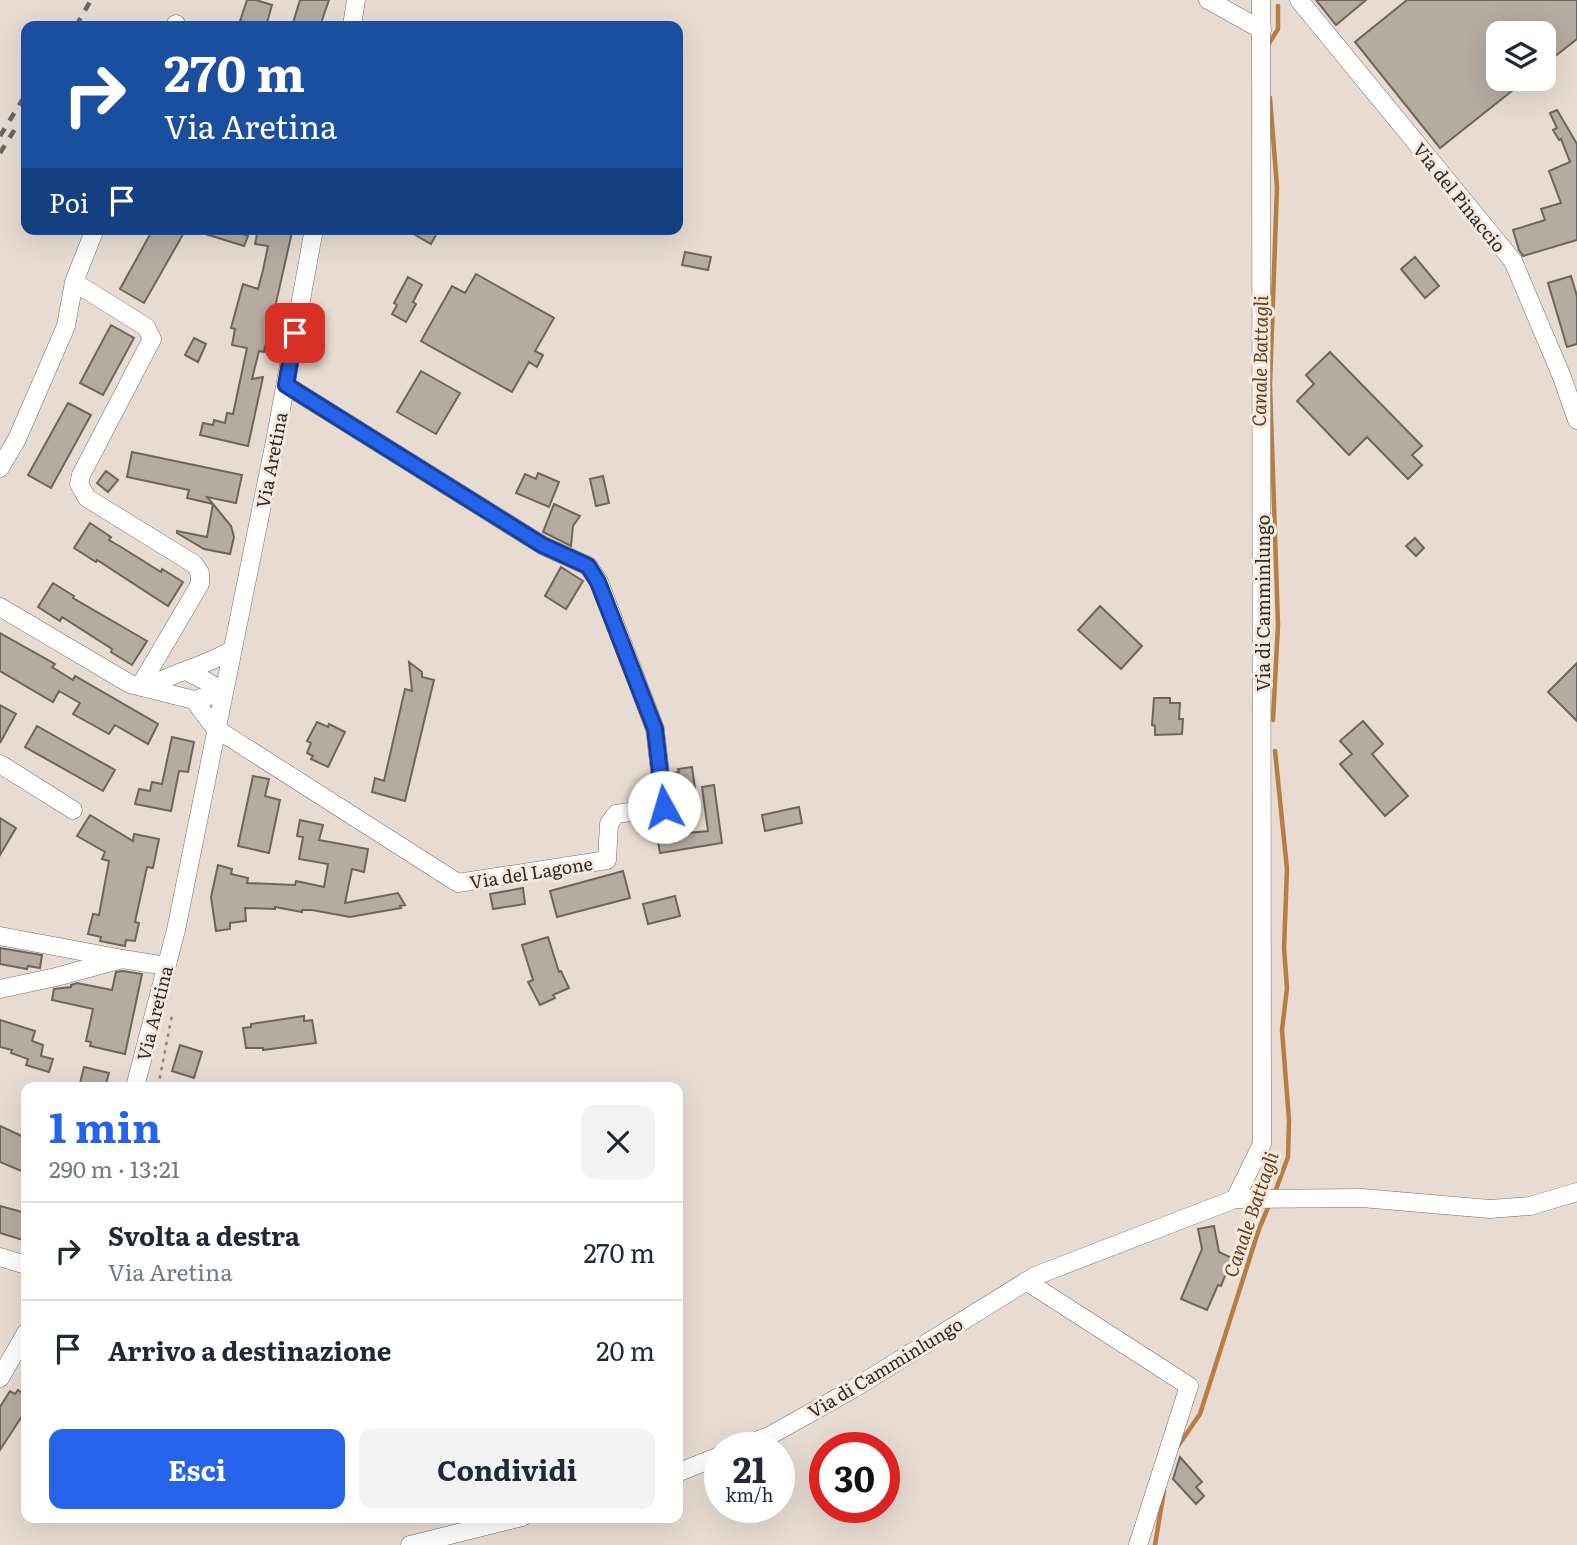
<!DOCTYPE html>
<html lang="it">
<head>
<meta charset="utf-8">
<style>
	:root { --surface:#fff; --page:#f2f2f3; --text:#1f2937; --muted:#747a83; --line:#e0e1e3; --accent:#2563eb }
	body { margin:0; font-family:Literata,serif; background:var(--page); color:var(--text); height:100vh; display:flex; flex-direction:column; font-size:26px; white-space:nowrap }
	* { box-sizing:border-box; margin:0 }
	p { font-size:23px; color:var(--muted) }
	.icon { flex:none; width:38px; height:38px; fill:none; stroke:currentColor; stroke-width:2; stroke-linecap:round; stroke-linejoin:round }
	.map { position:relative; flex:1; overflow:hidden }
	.details { position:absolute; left:21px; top:1082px; width:662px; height:441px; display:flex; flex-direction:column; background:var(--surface); border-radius:14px; box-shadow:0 7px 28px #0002 }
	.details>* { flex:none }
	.banner { position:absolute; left:21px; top:21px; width:662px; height:214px; border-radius:14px; box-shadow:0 7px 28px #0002; background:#1a4fa0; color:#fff; overflow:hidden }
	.tools { position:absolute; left:1486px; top:21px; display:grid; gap:14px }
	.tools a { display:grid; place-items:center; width:70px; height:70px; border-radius:14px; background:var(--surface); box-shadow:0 7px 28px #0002; font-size:35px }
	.speed { position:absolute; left:704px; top:1432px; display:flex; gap:14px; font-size:35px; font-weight:700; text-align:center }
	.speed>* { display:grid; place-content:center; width:91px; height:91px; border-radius:50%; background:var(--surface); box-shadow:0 7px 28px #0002; line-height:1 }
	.speed small { font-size:18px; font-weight:400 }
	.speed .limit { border:10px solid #d22; background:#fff; color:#111 }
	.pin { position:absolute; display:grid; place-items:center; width:60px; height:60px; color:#fff; margin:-30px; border-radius:14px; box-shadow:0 4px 10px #0006 }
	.me { position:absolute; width:77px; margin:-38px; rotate:354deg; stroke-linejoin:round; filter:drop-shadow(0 0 5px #0008) }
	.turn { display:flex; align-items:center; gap:24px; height:147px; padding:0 28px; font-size:32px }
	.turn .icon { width:91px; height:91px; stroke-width:2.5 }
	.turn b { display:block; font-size:49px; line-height:60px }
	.then { display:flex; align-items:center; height:66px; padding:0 28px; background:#0003; gap:14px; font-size:26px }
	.round { display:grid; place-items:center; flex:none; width:74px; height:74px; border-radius:14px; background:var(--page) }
	.overview { display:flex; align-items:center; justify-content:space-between; height:119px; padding:0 28px }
	h1 { font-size:42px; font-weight:700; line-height:52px; color:var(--accent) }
	.cta { display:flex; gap:14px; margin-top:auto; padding:14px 28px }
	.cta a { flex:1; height:80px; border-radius:14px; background:var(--accent); color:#fff; font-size:28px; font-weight:700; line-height:80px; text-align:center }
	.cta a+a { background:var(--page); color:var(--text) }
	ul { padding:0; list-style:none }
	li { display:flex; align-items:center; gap:21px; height:98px; padding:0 28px; border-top:2px solid var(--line) }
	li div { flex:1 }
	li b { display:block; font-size:26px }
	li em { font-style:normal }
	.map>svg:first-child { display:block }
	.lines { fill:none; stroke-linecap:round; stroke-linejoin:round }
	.stream { stroke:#b77d45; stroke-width:4.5 }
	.building { fill:#b6aba1; stroke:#6f655c; stroke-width:2 }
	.minor-casing { stroke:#766c63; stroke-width:19 }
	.path { stroke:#8f867f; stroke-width:2.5; stroke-dasharray:3.5 5; stroke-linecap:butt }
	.minor { stroke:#fff; stroke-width:18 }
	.rail { stroke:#6d6560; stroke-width:4.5; stroke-dasharray:9 9; stroke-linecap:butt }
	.route-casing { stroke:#184099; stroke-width:18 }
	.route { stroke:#2563eb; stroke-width:12 }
	.labels { text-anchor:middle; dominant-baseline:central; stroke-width:6; stroke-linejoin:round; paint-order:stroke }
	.street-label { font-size:18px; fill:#302b28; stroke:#f5e9df }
	.water-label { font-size:19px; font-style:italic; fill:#673f14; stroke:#f5e9df }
</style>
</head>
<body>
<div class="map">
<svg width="1577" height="1545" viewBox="0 0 1577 1545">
	<rect width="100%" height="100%" fill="#e8dcd2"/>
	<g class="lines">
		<path class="stream" d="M1268,45L1278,29V6
			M1270,98L1277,187L1270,385L1278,625L1273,720
			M1274,1195L1288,1157L1289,1120L1282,1030L1287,988L1284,948L1287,869L1275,751
			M1178,1446L1200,1414L1259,1229L1270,1203
			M1155,1545L1164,1491"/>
	</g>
	<path class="building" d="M247,0H256L272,5L266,26H256L240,21Z
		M300,0H329L320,26H292Z
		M1316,0H1366L1336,25Z
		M1407,0H1577V39L1544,65V33H1498V79H1527L1440,148L1355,42Z
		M1557,110L1577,144V240L1523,256L1519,250L1513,230L1545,220L1541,209L1561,203L1549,171L1570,162L1561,139L1559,140L1553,130L1557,128L1550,113Z
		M153,229H186L144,303L120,289Z
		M200,229H230L248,236L244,246L199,232Z
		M258,229L292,232L271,325L274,326L269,347L265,346L264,352L259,351L252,379L263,377L248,446L200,435L203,423L213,425L214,420L225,423L227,413L233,414L247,348L232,345L235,329L231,328L243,284L258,289L263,270L268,246L255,244Z
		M405,229H439L431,244Z
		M685,252L711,257L708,270L682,265Z
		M1415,257L1439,286L1425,298L1401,269Z
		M476,274L554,318L535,351L543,355L537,367L529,362L512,392L421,341L452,286L465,293Z
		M1571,276L1577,296V344L1567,347L1548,283Z
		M408,277L422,285L413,302L416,304L406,322L392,314L397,305L394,303Z
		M111,325L134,338L103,395L80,383Z
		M194,338L206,344L198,362L185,355Z
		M1330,352L1422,446L1412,455L1422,465L1408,479L1367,437L1349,455L1297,401L1314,384L1306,375Z
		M421,371L460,393L436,434L397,412Z
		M68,403L91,415L51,488L28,475Z
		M132,452L242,475L236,503L207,497L213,504L187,498L189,490L127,477Z
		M106,471L118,480L108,492L97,483Z
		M538,473L559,482L549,507L516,493L525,474L536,479Z
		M603,476L609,503L596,506L590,479Z
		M213,504L231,526L234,537L230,554L204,549L177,533V531L207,537Z
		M554,504L580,516L573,526L571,546L543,532Z
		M90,523L111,537L109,540L121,547L161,572L162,569L183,582L168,606L97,560L96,562L74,548Z
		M1415,538L1424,548L1416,556L1406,546Z
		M561,567L583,581L566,609L545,596Z
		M53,583L74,596L73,598L147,641L132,665L111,652L112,649L62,617L60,621L38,607Z
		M1100,606L1142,646L1121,669L1078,630Z
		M0,633L55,664L52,667L73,680L75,676L158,724L148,744L115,725L109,734L73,714L80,703L59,691L53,702L0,671Z
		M409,662L422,672V677L434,680L405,801L372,792L375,778L384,781L405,689L412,691Z
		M1577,663V721L1548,692Z
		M1154,698H1170V703H1180L1179,719H1183L1182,734L1155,735V726L1152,725Z
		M0,705L16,714L0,743Z
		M1363,721L1383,744L1372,754L1408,796L1385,816L1340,764L1352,754L1340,741Z
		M317,722L328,727L329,724L345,732L328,767L311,759L313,756L307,753L311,743L307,741Z
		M37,726L115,770L103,791L25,747Z
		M172,737L194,742L188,772L179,771L171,811L135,804L139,789L150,791L152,782L162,784Z
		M692,767L696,796L676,799L672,773L679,772L678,769Z
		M253,776L269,779L265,796L280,800L269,853L238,846Z
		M714,785L722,843L660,853L657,836L708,831L702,787Z
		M799,807L802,823L765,831L762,815Z
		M90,815L133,841L134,834L159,839L153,868L147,867L135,922L139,923L135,941L126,940L125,946L100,941L101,937L88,934L93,914L99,915L109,861L102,859L105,852L77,836Z
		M0,818L16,828L0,855Z
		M300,820L323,825L319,840L368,849L364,872L352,869L345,903L398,893L405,905L400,906L401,908L350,917L312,910H302V912L275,907V909L245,908L246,921L230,923V929L216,931L211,897L218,865L232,869L231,874L248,878L247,883L295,885L296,881L324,887L328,864L299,859L303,837L297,836Z
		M623,871L630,898L557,917L550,891Z
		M523,888L525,904L493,909L490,894Z
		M675,896L680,916L648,924L643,904Z
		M548,937L559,972L561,971L569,988L553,995L555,998L540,1005L528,982L533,980L522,945Z
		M0,948L42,955L40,968L28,966L27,969L0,964Z
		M123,971L142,974L125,1054L90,1046L91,1042L86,1041L93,1009L52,1000L54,989L71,987V985L77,983L112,990L116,972Z
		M304,1016V1021L312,1020L316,1043L263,1050V1048H246L243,1028L251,1027V1024Z
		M0,1020L35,1031L32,1041L43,1045L41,1056L53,1059L49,1072L26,1065L28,1059L11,1053L12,1050L0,1047Z
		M180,1045L202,1052L194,1078L172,1071Z
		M84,1067L109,1073L105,1087H79Z
		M0,1126L26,1138V1173L0,1162Z
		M0,1206L26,1213V1241L0,1233Z
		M1214,1226L1219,1252L1232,1258L1221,1286L1218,1285L1207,1310L1181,1299L1202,1249L1198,1229Z
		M18,1390L26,1396V1410L0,1450V1407L10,1391L15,1394Z
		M1180,1457L1202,1482L1196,1487L1204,1496L1196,1504L1173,1479Z"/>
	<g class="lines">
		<g class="minor-casing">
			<path id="minor" d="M1208,0L1262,30L1261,21
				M1299,0L1513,261L1562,377L1577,420
				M175,26L176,24
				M352,26L356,0
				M74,282L146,327L152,339L81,475L79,484L87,498L194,564L200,573V584L140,686
				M0,468L17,439L66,326L74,282L95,229
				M0,607L130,684L194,700L223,692
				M186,671L206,681L223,692
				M147,688C174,671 206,667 233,649
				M194,700L215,728L458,883L607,860L609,824L616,814L664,807L655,729L599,582L588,566L542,545L286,385
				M0,764L73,810
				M0,936L118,958
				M0,989L56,977L122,959L166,966
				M135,1087L176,930L276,436L314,229
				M1235,1199L1262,1144L1261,0
				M0,1257L26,1265
				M1026,1281L1189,1386L1138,1545
				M0,1378L26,1333
				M741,1447L769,1436L853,1389L1035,1276L1235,1199L1362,1198L1490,1209L1530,1206L1577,1192
				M677,1473L719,1456
				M410,1545L522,1517"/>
		</g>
		<path class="path" d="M158,1087L172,1015"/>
		<use href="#minor" class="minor"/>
		<path class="rail" d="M76,26L91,0
			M0,136L26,94
			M0,153L15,129"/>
	</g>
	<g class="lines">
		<g class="route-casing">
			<path id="route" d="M295,333L286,385L542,545L588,566L598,582L655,729L664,807"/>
		</g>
		<use href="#route" class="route"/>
	</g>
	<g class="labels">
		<g class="street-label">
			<text transform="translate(1460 197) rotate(51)">Via del Pinaccio</text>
			<text transform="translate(271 460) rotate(-79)">Via Aretina</text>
			<text transform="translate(1262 603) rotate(-90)">Via di Camminlungo</text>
			<text transform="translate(531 872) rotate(-9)">Via del Lagone</text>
			<text transform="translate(154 1013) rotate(-76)">Via Aretina</text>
			<text transform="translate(885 1367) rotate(-31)">Via di Camminlungo</text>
		</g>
		<g class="water-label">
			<text transform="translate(1259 361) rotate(-89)">Canale Battagli</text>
			<text transform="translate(1250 1214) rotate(-71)">Canale Battagli</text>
		</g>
	</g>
</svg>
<div class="tools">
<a><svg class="icon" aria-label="layers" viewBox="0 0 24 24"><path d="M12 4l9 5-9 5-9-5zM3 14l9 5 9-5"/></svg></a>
</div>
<div class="speed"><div>21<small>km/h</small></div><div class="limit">30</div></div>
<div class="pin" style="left:295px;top:333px;background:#d93025"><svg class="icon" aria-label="arrive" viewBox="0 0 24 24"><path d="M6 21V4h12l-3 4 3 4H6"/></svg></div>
<svg class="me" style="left:664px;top:807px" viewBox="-20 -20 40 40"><circle r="19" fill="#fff"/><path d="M0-13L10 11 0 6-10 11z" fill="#2563eb"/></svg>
<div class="banner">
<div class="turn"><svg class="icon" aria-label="right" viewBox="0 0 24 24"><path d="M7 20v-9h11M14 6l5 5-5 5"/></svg><div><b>270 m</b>Via Aretina</div></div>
<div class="then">Poi<svg class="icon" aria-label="arrive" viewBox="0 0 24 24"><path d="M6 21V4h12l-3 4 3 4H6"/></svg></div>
</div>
<section class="details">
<div class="overview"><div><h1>1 min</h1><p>290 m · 13:21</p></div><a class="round"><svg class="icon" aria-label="close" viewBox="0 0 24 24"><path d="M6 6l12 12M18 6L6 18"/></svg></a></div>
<ul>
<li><svg class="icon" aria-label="right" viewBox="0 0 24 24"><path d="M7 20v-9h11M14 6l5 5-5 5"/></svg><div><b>Svolta a destra</b><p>Via Aretina</p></div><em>270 m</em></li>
<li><svg class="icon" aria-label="arrive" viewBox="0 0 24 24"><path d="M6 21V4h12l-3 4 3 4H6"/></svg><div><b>Arrivo a destinazione</b></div><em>20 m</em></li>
</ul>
<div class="cta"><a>Esci</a><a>Condividi</a></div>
</section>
</div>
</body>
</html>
